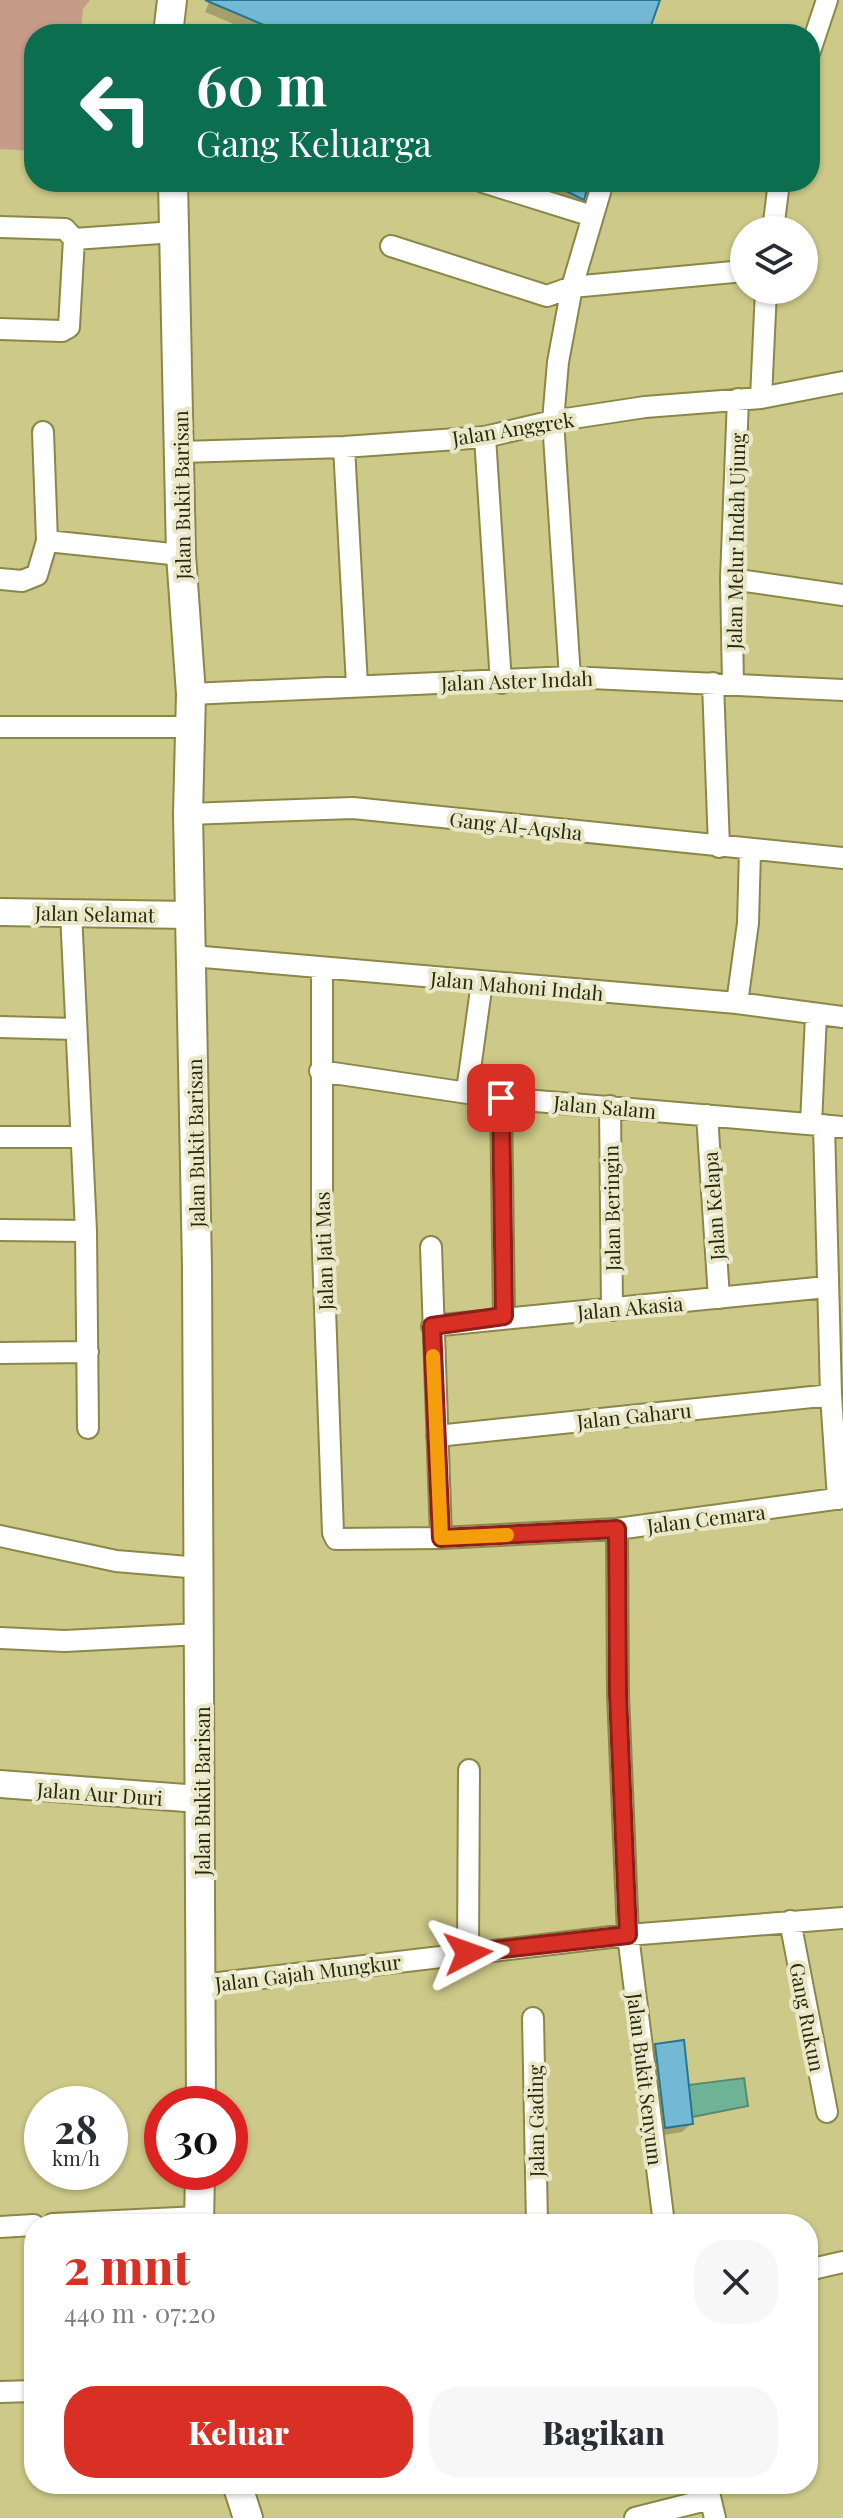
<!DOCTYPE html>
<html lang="id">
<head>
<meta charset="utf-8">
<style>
	:root { --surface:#fff; --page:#f7f7f7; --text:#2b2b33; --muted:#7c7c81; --accent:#d93025 }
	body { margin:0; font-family:"Playfair Display",serif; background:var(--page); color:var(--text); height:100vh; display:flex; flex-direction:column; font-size:30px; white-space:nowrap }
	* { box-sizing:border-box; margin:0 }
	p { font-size:26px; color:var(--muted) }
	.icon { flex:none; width:44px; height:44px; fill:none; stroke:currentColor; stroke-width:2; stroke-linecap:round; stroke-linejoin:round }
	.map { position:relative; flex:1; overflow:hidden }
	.drawer { position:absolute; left:24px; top:2214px; width:794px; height:280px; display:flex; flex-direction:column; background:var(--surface); border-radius:32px; box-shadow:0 2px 6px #0004 }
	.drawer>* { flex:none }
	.top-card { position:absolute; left:24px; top:24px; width:796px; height:168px; border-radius:32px; box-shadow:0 2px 6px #0004; background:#0b6e4f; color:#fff; overflow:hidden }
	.fabs { position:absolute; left:730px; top:216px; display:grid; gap:16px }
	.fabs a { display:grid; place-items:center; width:88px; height:88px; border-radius:50%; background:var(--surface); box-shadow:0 2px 6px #0004; font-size:40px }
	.speed { position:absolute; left:24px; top:2086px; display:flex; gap:16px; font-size:40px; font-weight:700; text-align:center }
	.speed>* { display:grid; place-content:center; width:104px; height:104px; border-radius:50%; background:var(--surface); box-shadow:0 2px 6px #0004; line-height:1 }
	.speed small { font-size:20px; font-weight:400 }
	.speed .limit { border:12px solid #d22; background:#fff; color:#111 }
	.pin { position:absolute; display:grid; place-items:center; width:68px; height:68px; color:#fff; margin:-34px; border-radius:16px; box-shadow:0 4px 12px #0006 }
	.me { position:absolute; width:88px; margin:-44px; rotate:86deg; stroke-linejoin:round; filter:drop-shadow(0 0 6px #0008) }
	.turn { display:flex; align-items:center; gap:28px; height:168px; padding:0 40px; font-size:36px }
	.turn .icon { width:104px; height:104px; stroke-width:2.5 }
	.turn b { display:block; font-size:56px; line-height:68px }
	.round { display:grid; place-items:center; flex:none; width:84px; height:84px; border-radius:32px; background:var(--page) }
	.headline { display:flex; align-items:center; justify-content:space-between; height:136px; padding:0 40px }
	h1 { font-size:48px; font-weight:800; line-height:60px; color:var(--accent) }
	.cta { display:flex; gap:16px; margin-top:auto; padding:16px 40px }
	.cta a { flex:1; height:92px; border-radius:32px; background:var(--accent); color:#fff; font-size:32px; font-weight:800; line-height:92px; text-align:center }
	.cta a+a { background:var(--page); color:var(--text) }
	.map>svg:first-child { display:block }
	.green { fill:#c69b88 }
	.water { fill:#6fb396; stroke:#5a896d; stroke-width:2 }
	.shadow { fill:#0003 }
	.building { fill:#73b9d5; stroke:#277590; stroke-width:2 }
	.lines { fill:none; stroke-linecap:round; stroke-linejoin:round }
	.minor-casing { stroke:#8b8748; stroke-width:24 }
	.tertiary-casing { stroke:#8b8748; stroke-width:30 }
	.secondary-casing { stroke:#8b8748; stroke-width:32 }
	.minor { stroke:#fff; stroke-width:20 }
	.tertiary { stroke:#fff; stroke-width:26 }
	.secondary { stroke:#fff; stroke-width:28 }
	.route-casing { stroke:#8d1f18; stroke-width:20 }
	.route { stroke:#d93025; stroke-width:14 }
	.slow { stroke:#f59e0b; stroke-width:14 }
	.labels { text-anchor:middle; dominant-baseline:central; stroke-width:8; stroke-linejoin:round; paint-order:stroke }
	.street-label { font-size:20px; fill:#29270c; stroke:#e9e8c8 }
</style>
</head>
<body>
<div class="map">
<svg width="843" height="2518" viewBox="0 0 843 2518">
	<rect width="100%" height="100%" fill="#cdc988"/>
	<path class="green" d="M0,0H90L83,9L81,34H34V151L0,149Z"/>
	<path class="water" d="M744,2078L748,2106L692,2117L688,2085Z"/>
	<path class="shadow" d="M210,0H658L646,34H258L205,12Z
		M512,182H583L582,199L574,207Z
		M656,2046L691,2124L682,2132L657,2136L647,2054Z"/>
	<path class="building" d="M205,0H660L648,34H402L389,28L386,34H305L287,27L285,34Z
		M548,182H589L584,200Z
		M684,2040L693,2124L665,2128L655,2044Z"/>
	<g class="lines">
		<g class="minor-casing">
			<path id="minor" d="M810,51L827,0
				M483,182L592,216
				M0,227L65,229L74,239L69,327L62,331L0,329
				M773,230L779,182
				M74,239L175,232
				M391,246L547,296L572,287L744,271
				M761,398L766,290
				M43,432L47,541
				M485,437L501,683
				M344,447L357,685
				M181,452L344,447L485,437L553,421L645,407L761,398L843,382
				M0,579L22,581L37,575L47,541L181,555
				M731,579L843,595
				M570,677L553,421L558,362L572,287L603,182
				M713,683L719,847
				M733,683L731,579L738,399
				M191,694L570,677L843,690
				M0,727H192
				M188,814L353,808L843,858
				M71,912L86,1231L88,1428
				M192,956L737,1003L843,1017
				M322,969V1224L333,1533L336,1539L441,1538L617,1529L843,1498
				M737,1003L748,923L750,851
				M0,1027L75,1029
				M320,1071L501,1098L843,1127
				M467,1091L482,982
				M501,1098L504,1316
				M610,1106L612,1310
				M707,1115L719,1298
				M811,1124L816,1015
				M824,1125L831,1395L838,1499
				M0,1137H81
				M0,1230L86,1231
				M431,1247L441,1538
				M432,1326L827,1287
				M0,1353L88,1352
				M437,1436L831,1395
				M617,1529L618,1694L628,1935L664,2224
				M0,1536L116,1561L200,1568
				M0,1638L65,1641L200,1634
				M790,1921L827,2112
				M468,1953L469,1770
				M202,1985L628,1935L843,1918
				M533,2018L537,2224
				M53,2224L199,2217
				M0,2227L34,2225
				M808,2270L843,2262
				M0,2392L34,2391
				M707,2484L715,2518
				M635,2518L710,2499"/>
		</g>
		<g class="tertiary-casing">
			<path id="tertiary" d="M0,912L189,915
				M0,1784L199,1799"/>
		</g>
		<g class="secondary-casing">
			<path id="secondary" d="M168,34L172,0
				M173,182L181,555L191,694L188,814L197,1267L201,2104
				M199,2224L200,2172
				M237,2484L248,2518"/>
		</g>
		<use href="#minor" class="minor"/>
		<use href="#tertiary" class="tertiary"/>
		<use href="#secondary" class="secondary"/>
	</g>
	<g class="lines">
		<g class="route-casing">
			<path id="route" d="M468,1953L628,1935L618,1694L617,1529L441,1538L432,1326L504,1316L501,1098"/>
		</g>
		<use href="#route" class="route"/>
		<path class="slow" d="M433,1356L441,1538L507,1535"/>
	</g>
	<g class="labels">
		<g class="street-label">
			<text transform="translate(513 428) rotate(-9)">Jalan Anggrek</text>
			<text transform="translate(181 495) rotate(-91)">Jalan Bukit Barisan</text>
			<text transform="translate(735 541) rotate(-89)">Jalan Melur Indah Ujung</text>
			<text transform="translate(517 680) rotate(-2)">Jalan Aster Indah</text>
			<text transform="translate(516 825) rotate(6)">Gang Al-Aqsha</text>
			<text transform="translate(95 913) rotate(1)">Jalan Selamat</text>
			<text transform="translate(517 985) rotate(5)">Jalan Mahoni Indah</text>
			<text transform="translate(605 1106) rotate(5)">Jalan Salam</text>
			<text transform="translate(195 1143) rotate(-91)">Jalan Bukit Barisan</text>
			<text transform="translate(713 1206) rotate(-94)">Jalan Kelapa</text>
			<text transform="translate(611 1208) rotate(-91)">Jalan Beringin</text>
			<text transform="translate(323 1251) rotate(-92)">Jalan Jati Mas</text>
			<text transform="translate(630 1307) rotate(-5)">Jalan Akasia</text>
			<text transform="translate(634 1415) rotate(-6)">Jalan Gaharu</text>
			<text transform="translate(706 1518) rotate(-7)">Jalan Cemara</text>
			<text transform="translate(201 1791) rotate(-90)">Jalan Bukit Barisan</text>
			<text transform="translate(100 1793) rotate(4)">Jalan Aur Duri</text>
			<text transform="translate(308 1972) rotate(-7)">Jalan Gajah Mungkur</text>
			<text transform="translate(808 2017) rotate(79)">Gang Rukun</text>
			<text transform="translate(646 2079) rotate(83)">Jalan Bukit Senyum</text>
			<text transform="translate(535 2121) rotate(-91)">Jalan Gading</text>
		</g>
	</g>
</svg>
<div class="fabs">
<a><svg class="icon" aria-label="layers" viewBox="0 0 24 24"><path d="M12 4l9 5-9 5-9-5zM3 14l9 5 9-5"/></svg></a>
</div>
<div class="speed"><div>28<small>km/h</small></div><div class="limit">30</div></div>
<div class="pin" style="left:501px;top:1098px;background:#d93025"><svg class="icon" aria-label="arrive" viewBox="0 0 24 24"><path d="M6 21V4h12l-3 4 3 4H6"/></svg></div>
<svg class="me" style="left:468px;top:1953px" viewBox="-20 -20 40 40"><path d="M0-17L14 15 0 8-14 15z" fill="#d93025" stroke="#fff" stroke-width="4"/></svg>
<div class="top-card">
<div class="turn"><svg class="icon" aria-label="left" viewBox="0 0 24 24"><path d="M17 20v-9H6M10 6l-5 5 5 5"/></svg><div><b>60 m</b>Gang Keluarga</div></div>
</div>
<section class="drawer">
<div class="headline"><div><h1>2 mnt</h1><p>440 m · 07:20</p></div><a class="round"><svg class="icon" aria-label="close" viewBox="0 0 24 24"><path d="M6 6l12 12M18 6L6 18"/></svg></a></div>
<div class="cta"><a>Keluar</a><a>Bagikan</a></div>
</section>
</div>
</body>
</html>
